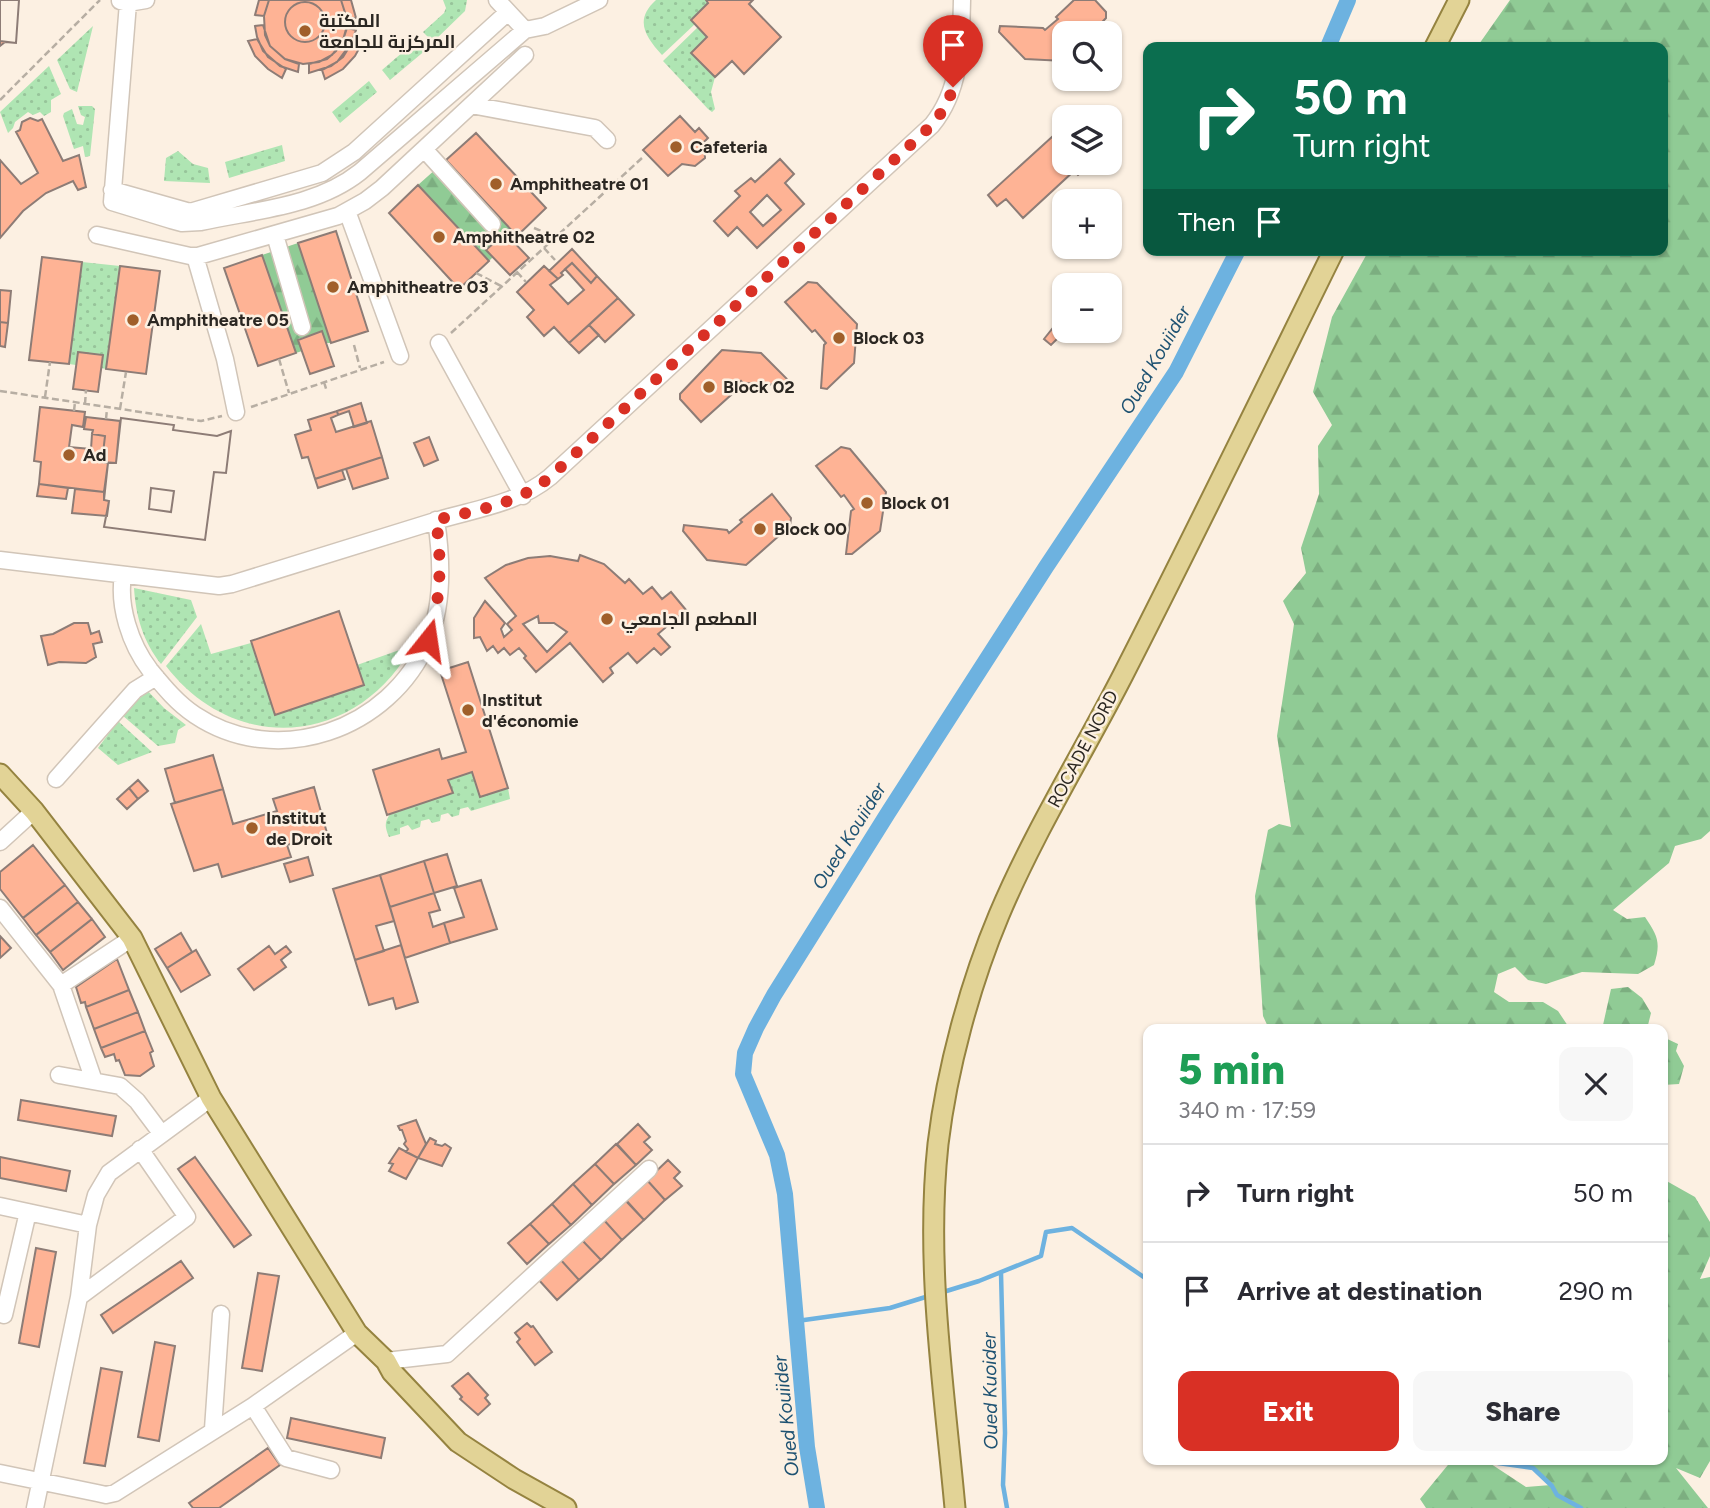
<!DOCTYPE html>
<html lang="en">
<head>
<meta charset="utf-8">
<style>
	:root { --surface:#fff; --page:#f7f7f7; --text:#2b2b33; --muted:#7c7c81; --line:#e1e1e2; --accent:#d93025 }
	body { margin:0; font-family:Figtree,Cairo,sans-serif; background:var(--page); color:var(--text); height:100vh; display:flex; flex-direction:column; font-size:26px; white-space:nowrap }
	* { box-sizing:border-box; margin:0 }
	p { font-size:23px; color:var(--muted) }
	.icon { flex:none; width:38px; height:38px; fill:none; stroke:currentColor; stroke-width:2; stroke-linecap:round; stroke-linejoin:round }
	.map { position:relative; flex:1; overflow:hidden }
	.side { position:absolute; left:1143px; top:1024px; width:525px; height:441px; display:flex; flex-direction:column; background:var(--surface); border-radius:14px; box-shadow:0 2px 5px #0004 }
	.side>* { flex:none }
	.top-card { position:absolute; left:1143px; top:42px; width:525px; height:214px; border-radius:14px; box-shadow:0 2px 5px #0004; background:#0b6e4f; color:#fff; overflow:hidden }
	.buttons { position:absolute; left:1052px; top:21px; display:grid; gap:14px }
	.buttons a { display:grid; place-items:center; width:70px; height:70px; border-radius:14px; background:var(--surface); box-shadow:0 2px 5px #0004; font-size:35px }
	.pin { position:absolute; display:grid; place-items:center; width:60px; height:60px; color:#fff; margin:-72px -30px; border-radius:50% 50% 50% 0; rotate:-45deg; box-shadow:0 0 7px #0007 }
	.pin .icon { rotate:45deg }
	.me { position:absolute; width:77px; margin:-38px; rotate:15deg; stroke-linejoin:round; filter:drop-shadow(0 0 5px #0008) }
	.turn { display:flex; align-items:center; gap:24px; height:147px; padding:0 35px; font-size:32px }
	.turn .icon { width:91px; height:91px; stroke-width:2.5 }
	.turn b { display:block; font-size:49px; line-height:60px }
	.then { display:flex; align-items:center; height:66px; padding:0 35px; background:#0003; gap:14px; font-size:26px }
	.round { display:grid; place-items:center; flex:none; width:74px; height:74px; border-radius:14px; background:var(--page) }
	.overview { display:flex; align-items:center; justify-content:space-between; height:119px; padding:0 35px }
	h1 { font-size:42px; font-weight:800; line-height:52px; color:#1e9e55 }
	.button { display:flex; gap:14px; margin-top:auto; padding:14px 35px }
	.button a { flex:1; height:80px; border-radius:14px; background:var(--accent); color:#fff; font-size:28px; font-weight:800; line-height:80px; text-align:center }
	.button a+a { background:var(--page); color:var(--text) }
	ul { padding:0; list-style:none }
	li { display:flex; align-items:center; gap:21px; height:98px; padding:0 35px; border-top:2px solid var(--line) }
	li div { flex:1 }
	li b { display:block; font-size:26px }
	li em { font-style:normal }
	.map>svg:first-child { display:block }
	.green { fill:url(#green-dots) }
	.forest { fill:url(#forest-firs) }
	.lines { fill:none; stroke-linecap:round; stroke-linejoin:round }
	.stream { stroke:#6db2e0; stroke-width:4.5 }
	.canal { stroke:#6db2e0; stroke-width:16 }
	.building { fill:#feb395; stroke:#8d7c76; stroke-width:2; fill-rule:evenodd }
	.minor-casing { stroke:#d1c5b8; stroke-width:19 }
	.major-casing { stroke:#958340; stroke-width:23 }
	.path { stroke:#b7aea3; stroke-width:2.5; stroke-dasharray:7 3.5; stroke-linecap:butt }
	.minor { stroke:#fff; stroke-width:16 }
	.major { stroke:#e2d396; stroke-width:19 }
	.route { stroke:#d93025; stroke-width:12; stroke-dasharray:0 21.6 }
	.poi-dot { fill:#a05f2a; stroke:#fcf0e2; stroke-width:2.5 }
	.labels { text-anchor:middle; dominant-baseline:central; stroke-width:5; stroke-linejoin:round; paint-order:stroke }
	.poi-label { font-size:18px; font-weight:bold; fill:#2b2722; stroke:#fcf0e2; text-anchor:start }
	.street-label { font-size:18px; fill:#2b2722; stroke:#fcf0e2 }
	.water-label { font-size:19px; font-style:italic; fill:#1e5272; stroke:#fcf0e2 }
</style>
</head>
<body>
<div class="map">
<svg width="1710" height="1508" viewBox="0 0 1710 1508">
	<defs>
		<pattern id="green-dots" width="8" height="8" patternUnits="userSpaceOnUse" patternTransform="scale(1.75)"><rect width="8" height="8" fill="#afe5b3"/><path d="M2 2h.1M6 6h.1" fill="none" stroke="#97c49a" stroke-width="1.8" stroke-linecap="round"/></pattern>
		<pattern id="forest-firs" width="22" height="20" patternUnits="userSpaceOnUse" patternTransform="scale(1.75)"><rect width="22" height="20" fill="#90cb95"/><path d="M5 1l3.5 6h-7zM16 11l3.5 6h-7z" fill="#7cae80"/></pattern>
	</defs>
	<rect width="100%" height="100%" fill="#fcf0e2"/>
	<path class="green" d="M443,0H467L465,11L433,42L423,32L444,13L446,8Z
		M656,0H706L708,3L691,19L695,24L662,55C645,36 634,20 656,0Z
		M93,26L77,92L70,89L57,60Z
		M698,27L707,37L691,53L715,77L711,92L715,109L712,112L708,109L663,61Z
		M418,39L427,49L390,80L382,70Z
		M49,66L61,94L51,100V112L44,116L40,112L33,115L28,112L15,122L13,128L8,133L0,112Z
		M369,81L377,92L340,123L332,112Z
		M78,106H92L95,109L90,156L85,157L83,146L74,149L63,116L64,113L72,109L77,124L83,125L85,117L81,115Z
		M282,145L285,161L229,178L225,162Z
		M178,151L193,164L208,168L210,183L164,181L166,158Z
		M82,262L120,266L106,369L101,368L103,355L79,352L76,365L69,364Z
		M134,588L191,600L197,617L161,664C143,641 136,617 134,588Z
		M201,624L211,654L251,643L275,714L363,685L357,665L408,647L410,650C354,746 234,755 166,666Z
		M144,687L164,708L186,725L178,730L175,743L158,746L122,715Z
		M118,721L152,752L118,765L98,748Z
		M472,772L480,797L508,788L510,799L471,811L468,807L460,809L459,815L452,817L448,813L441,815L440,821L432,823L429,819L421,821L420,827L412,830L408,825L400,828V834L389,837C385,827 384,823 390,814L452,793L448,780Z"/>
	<path class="forest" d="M1510,0H1710V831L1701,839L1675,846L1669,863L1613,910L1627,919L1645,917C1658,936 1661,943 1654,965L1638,974L1582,972L1546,984L1528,980L1515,967L1498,974L1494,992L1509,1002H1543L1558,1011L1570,1029H1269L1263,1016L1255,896L1268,830L1279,824L1291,827L1277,736L1294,624L1283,601L1306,573L1301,548L1319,494L1318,446L1332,425L1313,392L1332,317L1369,250H1662V47H1477Z
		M446,160L517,236L512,240L505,233L487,249L493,257L489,261L418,185Z
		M298,243L331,343H326L321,332L298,339L302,351L296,353L262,255Z
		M1628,987L1642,998L1651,1013L1647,1029H1607L1603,1025L1611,989Z
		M1663,1037L1678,1044L1676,1051L1684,1066L1679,1084L1663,1085Z
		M1663,1179L1695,1197L1710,1222V1256L1700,1279L1710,1277V1461L1700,1478L1676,1468L1708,1508H1426L1420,1499L1452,1460H1485L1526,1487L1551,1485L1533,1468L1508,1460H1662Z"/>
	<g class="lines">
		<path class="stream" d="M1001,1273L1005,1433L1003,1485L1007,1508
			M940,1293L979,1281L1041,1256L1046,1232L1072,1228L1148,1280
			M797,1321L890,1308L932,1295
			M1490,1460L1498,1463L1533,1468L1552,1486L1557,1495L1581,1508"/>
		<path class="canal" d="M1328,47L1348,0
			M817,1508L807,1447L785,1194L777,1155L743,1074L745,1053L756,1028L774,995L888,813L1046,567L1176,372L1238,250"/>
	</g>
	<path class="building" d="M0,0H19L16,43L5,42L0,46Z
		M0,0H19L16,43L0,41Z
		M259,0H269L264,16L255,15Z
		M269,0H341L348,22L343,40L332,55L319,62L303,64L285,59L270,46L265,35L264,16Z
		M341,0H351L356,18L347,19Z
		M706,0H753L749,4L781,37L744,74L732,61L715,77L691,53L707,37L691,20L708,3Z
		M1074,0H1095L1106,12V18L1092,33H1064V61L1025,59L999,32L1000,26L1043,28L1045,30L1058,19L1056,17Z
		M285 22a20 20 0 1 1 40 0a20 20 0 1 1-40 0Z
		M285 22a20 20 0 1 1 40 0a20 20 0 1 1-40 0Z
		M263,25L270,46L285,59L299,64L298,72L280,66L263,51L257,37L255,26Z
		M347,28L356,30L351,44L343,57L331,66L309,73V64L327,59L336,51L343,40Z
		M257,39L268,57L286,69L282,78L268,69L255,56L248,41Z
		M352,42L361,45L355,56L343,69L325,79L322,70L337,62Z
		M680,116L695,132L699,128L708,138L704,142L705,158L695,166L682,164L668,176L643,150Z
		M30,118L38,121L42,119L63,161L79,155L86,187L78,190L73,181L46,193L23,211L0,238V160L21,184L38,173L16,132L20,130L22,122Z
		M1064,126V163H1092L1078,175L1074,171L1023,218L1006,199L997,206L988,195Z
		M476,133L546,208L517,236L446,160Z
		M780,159L794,174L785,183L804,204L757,248L737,227L728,236L714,221L740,196L735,191L751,178L755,182Z
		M418,185L489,261L459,289L389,213Z
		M767,195L781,210L763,226L750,212Z
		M336,231L368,331L331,343L298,243Z
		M505,233L529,258L510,275L486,250Z
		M572,249L597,276L591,283L572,263L561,273L563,275L558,279L549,271Z
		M262,255L296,353L258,366L224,268Z
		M42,257L82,262L69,364L29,360Z
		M572,263L591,283L597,276L618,298L569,343L554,327L544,336L527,317L534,310L517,292L544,266L558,279L550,285L568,304L584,290L565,269Z
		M120,266L160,271L146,374L106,369Z
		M808,282L817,283L857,324L854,363L827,389L821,388L824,345L826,343L815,330L812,332L785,302Z
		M0,290L11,291L8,323L0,322Z
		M618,298L634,315L605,342L589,325Z
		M1064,314L1065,331L1051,345L1044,339Z
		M0,322L8,323L5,347L0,346Z
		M589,325L599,335L579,353L569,343Z
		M322,331L334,366L310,374L298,340Z
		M722,350L761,353L787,379L786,385L743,383L741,381L729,392L731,395L701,422L680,399V394Z
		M78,352L103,355L98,392L73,389Z
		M361,403L367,423L354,427L349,411L338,415L337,411Z
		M40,407L85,412L83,427L72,425L69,447L91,449L92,434L105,436L102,462L108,463L104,492L39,484L41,462L34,461Z
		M337,411L338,415L331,418L336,432L371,421L382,457L315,479L308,457L302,458L295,435L311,430L308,420Z
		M86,417L120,421L116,463L102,462L105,436L92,434L93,430L84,429Z
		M121,418L174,425L173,430L217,436L231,431L226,473L214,472L205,540L104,527L109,501L104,500L108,463H116ZM151,488L174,491L171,512L149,509Z
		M121,418L174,425L173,430L217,436L231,431L226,473L214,472L205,540L104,527L109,501L104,500L108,463H116Z
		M429,437L438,460L424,466L414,443Z
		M841,447L850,449L886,492L880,531L852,554H846L851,511L854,509L844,495L841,497L816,466Z
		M382,457L388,478L353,489L346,469Z
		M342,470L345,479L318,488L315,479Z
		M39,484L68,488L66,499L37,496Z
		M151,488L174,491L171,512L149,509Z
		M75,489L104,492V500L109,501L107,516L72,513Z
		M772,494L791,518L790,526L746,565L707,560L683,531L684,525L727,530L729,533L742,522L740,520Z
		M580,555L604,564L625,583L629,579L643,594L652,587L662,599L671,592L686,610L658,634L670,647L661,655L654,648L637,663L628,653L610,668L613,673L603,682L570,643L536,672L524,658L526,656L519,648L510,655L504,648L498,653L493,646L487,651L480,637L474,638V618L485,601L505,623L501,629L504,637L512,630L507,624L516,616L485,578L506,565L528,558L550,556L578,561ZM538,616L539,623H554L567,632L547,652L523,624Z
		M339,611L364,685L275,715L251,641Z
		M74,623H88L91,634L99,631L102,642L93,644L96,657L86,663L59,662L48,665L41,636L53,634Z
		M468,662L508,788L480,797L472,772L448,780L453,793L387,815L373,770L439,749L442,759L466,752L440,671Z
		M213,755L223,789L175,803L165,769Z
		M138,780L148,791L138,799L129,788Z
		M314,787L327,833L287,845L291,857L222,877L218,864L194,871L171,804L223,789L233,824L277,811L273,799Z
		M129,788L138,799L127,809L117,799Z
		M33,845L65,885L23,918L0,889V872Z
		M447,854L457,886L434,893L424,861Z
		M308,857L313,875L290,882L284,864Z
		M424,861L434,893L390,907L380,875Z
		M380,875L394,921L376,926L384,951L355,960L333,889Z
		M481,880L497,929L450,943L444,923L464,917L454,888Z
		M65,885L78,902L36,935L23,918Z
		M434,893L440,910L429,913L433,927L444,923L450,943L405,958L390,907Z
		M78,902L92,919L50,952L36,935Z
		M92,919L105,937L63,970L50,952Z
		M181,933L192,952L167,968L155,949Z
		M0,936L11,948L0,958Z
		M401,945L418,1002L396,1009L393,998L369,1005L355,960Z
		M269,946L275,954L286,946L291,952L281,960L286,967L254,990L238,969Z
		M196,950L210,975L181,992L167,968Z
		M117,959L129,990L86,1007L85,1002L81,1003L76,987Z
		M129,990L138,1012L94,1029L86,1007Z
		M138,1012L145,1031L101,1048L94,1029Z
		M145,1031L153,1051L150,1053L154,1066L140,1076L125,1075L119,1060L116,1061L114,1054L105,1057L101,1048Z
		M21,1100L116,1116L112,1136L18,1120Z
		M416,1120L426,1144L418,1158L406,1152L408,1149L404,1144L406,1141L402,1130H400L398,1126Z
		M638,1124L650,1137L644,1142L652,1150L636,1165L617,1144Z
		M430,1138L436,1141L435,1144L442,1146L445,1144L451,1148L442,1166L418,1158Z
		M616,1144L636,1165L614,1184L595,1164Z
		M399,1148L418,1158L406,1179L389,1171L393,1164L389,1163Z
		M0,1157L70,1171L66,1191L0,1178Z
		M195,1157L251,1235L234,1247L178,1169Z
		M668,1160L680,1172L674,1178L682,1186L665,1200L647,1180Z
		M595,1164L614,1184L592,1205L573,1184Z
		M646,1179L665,1200L644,1220L625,1200Z
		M573,1184L592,1205L571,1225L552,1204Z
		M625,1199L644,1220L622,1240L603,1219Z
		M552,1204L571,1225L549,1244L530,1224Z
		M603,1219L622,1240L601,1260L581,1239Z
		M530,1224L549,1244L527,1264L508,1243Z
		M581,1239L601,1260L579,1280L560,1259Z
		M36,1248L56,1252L39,1347L19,1343Z
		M560,1259L579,1280L557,1300L538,1279Z
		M181,1261L193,1278L113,1333L101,1315Z
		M258,1273L279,1276L262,1371L242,1368Z
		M527,1323L531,1327L533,1326L552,1352L535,1365L517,1342L520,1339L515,1333Z
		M155,1342L175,1346L159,1441L138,1437Z
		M101,1368L122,1372L105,1466L84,1463Z
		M468,1373L488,1395L485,1398L490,1404L478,1415L460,1399L462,1397L452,1386Z
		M291,1418L385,1438L381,1458L287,1438Z
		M268,1448L280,1465L219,1508H193L189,1503Z"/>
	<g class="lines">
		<g class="minor-casing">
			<path id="minor" d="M497,0L525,30L545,26L599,0
				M120,1L128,3L146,0
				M128,3L112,202L171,220L182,223L201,222C255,210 316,207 360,172L525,30
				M471,105L595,128L607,140
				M424,149L492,224
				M112,190L190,212L322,173L354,152L508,12
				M347,211L400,356
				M97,235L190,256H198L338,216L365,201L382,188L525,55
				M275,235L302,327
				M195,256L225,359L236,412
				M439,343L523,496
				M0,560L219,586L232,584C298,563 365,543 432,522C473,509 516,505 550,477L932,125C961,90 961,44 962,0
				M123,575C118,606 130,644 150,670C164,687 177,703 195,715C277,770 390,730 428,641C444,604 442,560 436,520
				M56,779L135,690L156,677
				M0,842L34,811
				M0,908L61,985L132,938
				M61,985L94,1081
				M59,1075L120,1086L137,1101L161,1133
				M0,1206L88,1225
				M79,1297L187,1217L140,1149
				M4,1315L28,1212
				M386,1361L447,1354L649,1169
				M253,1406L286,1458L331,1470
				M213,1429L221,1314
				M0,1473L97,1493L106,1495L115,1493L253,1406L357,1333
				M35,1508L79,1297L88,1225L96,1195L109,1173L211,1098"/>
		</g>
		<g class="major-casing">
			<path id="major" d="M1435,47L1459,0
				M0,774L34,811L132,938L211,1098L357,1333L386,1361L392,1372L458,1442L514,1479L566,1508
				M955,1508C944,1387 925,1265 938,1144C947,1069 970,984 999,915C1034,832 1082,755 1123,675C1195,534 1264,392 1334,250"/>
		</g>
		<path class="path" d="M0,100L100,0
			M534,228L556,237
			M544,248L555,260
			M517,272L526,282
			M476,273L501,286
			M451,333L642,158
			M354,345L360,368
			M279,359L289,393
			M324,382L327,392
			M0,391L201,421L222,416
			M45,397L50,362
			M85,404L86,390
			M251,407L384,362
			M120,409L126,372
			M74,411L75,402
			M106,419L107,409"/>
		<use href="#minor" class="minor"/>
		<use href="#major" class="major"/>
	</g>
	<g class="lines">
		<path class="route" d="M428,640C441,601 442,561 436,520C477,510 518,504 550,477L932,125L947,105L953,87"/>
	</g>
	<g class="poi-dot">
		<circle cx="305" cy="31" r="7"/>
		<circle cx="676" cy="147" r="7"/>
		<circle cx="496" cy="184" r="7"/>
		<circle cx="439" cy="237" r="7"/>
		<circle cx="333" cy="287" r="7"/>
		<circle cx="133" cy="320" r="7"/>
		<circle cx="839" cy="338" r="7"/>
		<circle cx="709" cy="387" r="7"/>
		<circle cx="69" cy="455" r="7"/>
		<circle cx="867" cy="503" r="7"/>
		<circle cx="760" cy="529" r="7"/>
		<circle cx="607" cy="619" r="7"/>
		<circle cx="468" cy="710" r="7"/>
		<circle cx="252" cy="828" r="7"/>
	</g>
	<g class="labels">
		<g class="poi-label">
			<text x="319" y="21">المكتبة<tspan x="319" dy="21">المركزية للجامعة</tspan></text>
			<text x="690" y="147">Cafeteria</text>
			<text x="510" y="184">Amphitheatre 01</text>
			<text x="453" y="237">Amphitheatre 02</text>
			<text x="347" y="287">Amphitheatre 03</text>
			<text x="147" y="320">Amphitheatre 05</text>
			<text x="853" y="338">Block 03</text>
			<text x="723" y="387">Block 02</text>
			<text x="83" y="455">Ad</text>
			<text x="881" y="503">Block 01</text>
			<text x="774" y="529">Block 00</text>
			<text x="621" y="619">المطعم الجامعي</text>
			<text x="482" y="700">Institut<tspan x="482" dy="21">d'économie</tspan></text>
			<text x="266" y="818">Institut<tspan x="266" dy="21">de Droit</tspan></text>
		</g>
		<g class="street-label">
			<text transform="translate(1083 749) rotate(-62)">ROCADE NORD</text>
		</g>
		<g class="water-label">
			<text transform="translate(1155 360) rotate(-60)">Oued Kouiider</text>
			<text transform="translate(849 836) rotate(-58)">Oued Kouiider</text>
			<text transform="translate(990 1391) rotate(-91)">Oued Kuoider</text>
			<text transform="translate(786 1416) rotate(-96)">Oued Kouiider</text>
		</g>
	</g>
</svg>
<div class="buttons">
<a><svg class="icon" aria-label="search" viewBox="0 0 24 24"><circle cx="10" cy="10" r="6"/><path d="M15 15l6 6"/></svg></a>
<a><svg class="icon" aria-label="layers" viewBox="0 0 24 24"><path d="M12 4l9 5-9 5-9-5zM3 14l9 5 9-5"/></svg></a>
<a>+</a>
<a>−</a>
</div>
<div class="pin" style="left:953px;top:87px;background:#d93025"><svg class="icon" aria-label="arrive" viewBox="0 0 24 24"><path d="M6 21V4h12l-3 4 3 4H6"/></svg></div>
<svg class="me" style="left:428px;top:640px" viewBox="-20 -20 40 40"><path d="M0-17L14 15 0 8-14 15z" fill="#d93025" stroke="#fff" stroke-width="4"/></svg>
<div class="top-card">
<div class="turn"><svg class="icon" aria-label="right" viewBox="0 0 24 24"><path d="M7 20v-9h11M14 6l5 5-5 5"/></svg><div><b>50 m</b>Turn right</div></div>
<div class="then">Then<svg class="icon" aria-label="arrive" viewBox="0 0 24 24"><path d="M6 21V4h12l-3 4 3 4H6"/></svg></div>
</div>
<section class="side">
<div class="overview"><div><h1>5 min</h1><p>340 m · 17:59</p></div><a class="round"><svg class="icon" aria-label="close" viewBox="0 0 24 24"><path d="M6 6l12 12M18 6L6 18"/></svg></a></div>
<ul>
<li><svg class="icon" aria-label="right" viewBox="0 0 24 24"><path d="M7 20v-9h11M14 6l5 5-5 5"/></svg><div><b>Turn right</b></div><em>50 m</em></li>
<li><svg class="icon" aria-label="arrive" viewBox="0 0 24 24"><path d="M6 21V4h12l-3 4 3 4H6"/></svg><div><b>Arrive at destination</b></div><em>290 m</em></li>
</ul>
<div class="button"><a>Exit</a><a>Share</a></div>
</section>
</div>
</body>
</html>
